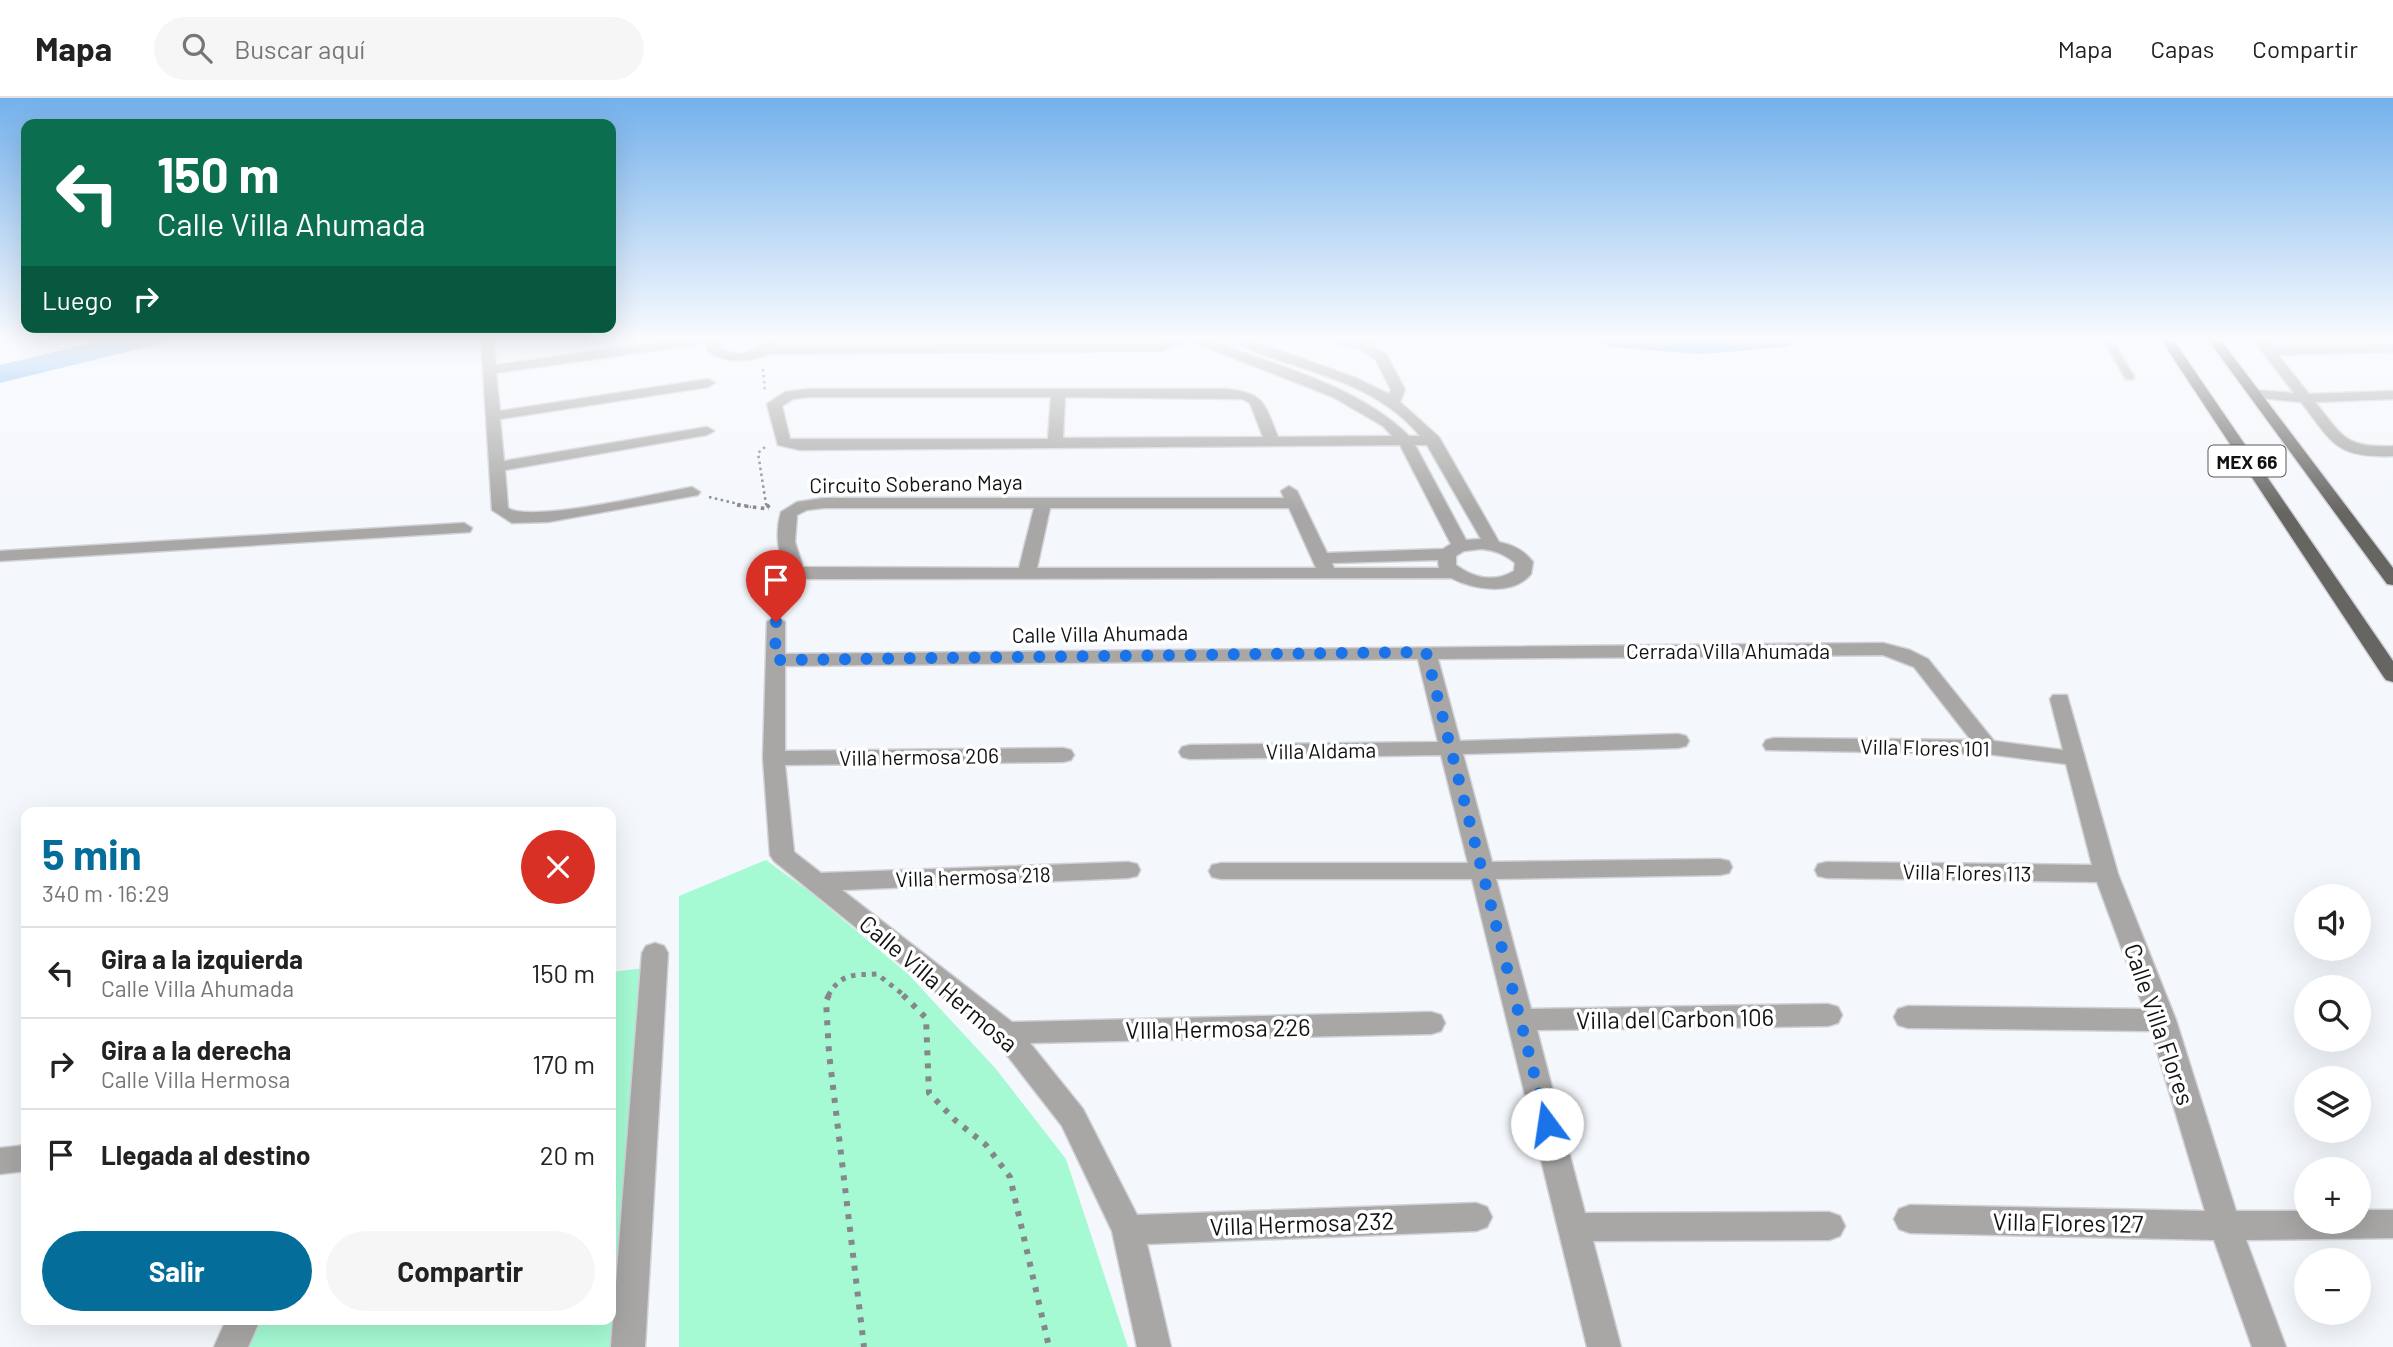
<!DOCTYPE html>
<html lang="es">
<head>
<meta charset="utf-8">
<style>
	:root { --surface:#fff; --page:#f6f6f6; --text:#222; --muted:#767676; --line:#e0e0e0; --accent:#056d9a }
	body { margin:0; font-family:Barlow,sans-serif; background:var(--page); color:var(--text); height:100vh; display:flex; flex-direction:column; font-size:26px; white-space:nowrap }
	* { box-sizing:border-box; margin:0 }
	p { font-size:23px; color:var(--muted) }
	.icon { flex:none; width:38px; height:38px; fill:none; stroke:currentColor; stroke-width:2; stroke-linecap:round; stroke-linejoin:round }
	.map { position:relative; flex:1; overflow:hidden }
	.drawer { position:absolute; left:21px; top:709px; width:595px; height:518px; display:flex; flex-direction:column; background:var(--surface); border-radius:14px; box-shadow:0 7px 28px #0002 }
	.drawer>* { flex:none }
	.banner { position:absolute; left:21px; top:21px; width:595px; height:214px; border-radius:14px; box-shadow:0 7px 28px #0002; background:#0b6e4f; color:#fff; overflow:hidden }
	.fabs { position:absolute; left:2294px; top:786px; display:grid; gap:14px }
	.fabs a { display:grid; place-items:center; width:77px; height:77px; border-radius:50%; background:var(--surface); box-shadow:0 7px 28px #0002; font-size:35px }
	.pin { position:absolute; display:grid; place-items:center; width:60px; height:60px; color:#fff; margin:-72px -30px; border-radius:50% 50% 50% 0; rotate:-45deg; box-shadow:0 0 7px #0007 }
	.pin .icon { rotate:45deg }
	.me { position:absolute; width:77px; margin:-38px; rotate:346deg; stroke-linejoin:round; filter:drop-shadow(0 0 5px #0008) }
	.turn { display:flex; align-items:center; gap:24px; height:147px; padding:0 21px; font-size:32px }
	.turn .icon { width:91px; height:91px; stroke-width:2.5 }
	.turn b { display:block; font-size:49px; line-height:60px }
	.then { display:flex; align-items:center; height:66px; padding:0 21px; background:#0003; gap:14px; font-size:26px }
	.round { display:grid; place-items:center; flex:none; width:74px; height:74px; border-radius:37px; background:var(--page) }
	.overview { display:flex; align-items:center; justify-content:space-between; height:119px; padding:0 21px }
	h1 { font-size:42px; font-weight:700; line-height:52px; color:var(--accent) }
	.button { display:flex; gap:14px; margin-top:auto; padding:14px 21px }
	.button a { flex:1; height:80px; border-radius:42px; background:var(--accent); color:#fff; font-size:28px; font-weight:700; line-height:80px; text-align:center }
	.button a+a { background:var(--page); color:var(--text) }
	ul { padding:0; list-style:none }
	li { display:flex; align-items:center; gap:21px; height:91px; padding:0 21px; border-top:2px solid var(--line) }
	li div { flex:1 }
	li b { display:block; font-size:26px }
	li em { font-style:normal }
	header { display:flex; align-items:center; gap:42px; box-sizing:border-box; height:98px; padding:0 35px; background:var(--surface); border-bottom:2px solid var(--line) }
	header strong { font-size:33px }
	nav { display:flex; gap:38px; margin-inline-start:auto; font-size:24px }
	.search { width:490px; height:63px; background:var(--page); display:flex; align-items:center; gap:18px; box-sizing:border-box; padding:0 24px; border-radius:38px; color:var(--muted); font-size:26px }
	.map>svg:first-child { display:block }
	.green { fill:#a5fad4 }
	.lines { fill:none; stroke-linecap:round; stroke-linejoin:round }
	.river { fill:#65acf1; fill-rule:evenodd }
	.lane-casing { stroke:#d0d2d7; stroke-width:4 }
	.street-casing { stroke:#d0d2d7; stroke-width:3 }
	.primary-casing { stroke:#d0d2d7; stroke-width:3 }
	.path-far3 { stroke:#85878b; stroke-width:2.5; stroke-dasharray:2.5 3.5; stroke-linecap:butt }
	.path-far2 { stroke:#85878b; stroke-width:3.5; stroke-dasharray:3.5 4.5; stroke-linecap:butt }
	.path-far1 { stroke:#85878b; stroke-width:5; stroke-dasharray:4.5 6; stroke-linecap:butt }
	.path { stroke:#85878b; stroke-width:6; stroke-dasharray:5 8; stroke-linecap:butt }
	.lane { fill:#a8a7a5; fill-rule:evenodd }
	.street { fill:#a8a7a5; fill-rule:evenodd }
	.primary { fill:#676562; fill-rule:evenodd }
	.route { stroke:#1a73e8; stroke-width:12; stroke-dasharray:0 21.6 }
	.labels { text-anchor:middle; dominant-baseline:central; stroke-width:7; stroke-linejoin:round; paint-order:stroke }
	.shield { fill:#fff; stroke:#58595a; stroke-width:2 }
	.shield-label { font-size:19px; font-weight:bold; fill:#111214 }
	.street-label { font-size:21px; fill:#111214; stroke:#fff }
	.near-street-label { font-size:24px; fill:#111214; stroke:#fff }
</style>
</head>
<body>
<header>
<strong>Mapa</strong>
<div class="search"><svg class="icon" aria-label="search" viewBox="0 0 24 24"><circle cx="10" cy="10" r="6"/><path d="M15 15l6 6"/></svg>Buscar aquí</div>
<nav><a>Mapa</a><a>Capas</a><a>Compartir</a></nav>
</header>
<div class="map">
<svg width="2393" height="1249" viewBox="0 0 2393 1249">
	<rect width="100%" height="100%" fill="#f4f7fc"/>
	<path class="green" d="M766,762L810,794L908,876L996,971L1066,1061L1128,1249H679V798Z
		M653,869L615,1249H231L243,1222H611V874Z"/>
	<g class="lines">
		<path class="river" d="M113,240H163L159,246L0,285V267Z
			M1597,240H1799L1795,246L1785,249L1701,256L1611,249L1601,246Z"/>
		<g class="lane-casing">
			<path id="lane" d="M2103,240H2111L2134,279L2132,281H2126Z"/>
		</g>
		<g class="street-casing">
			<path id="street" d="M481,240H493L496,267L689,240H729L720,250C745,264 755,248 774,240L780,244L778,248L1159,245L1178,240H1202C1269,265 1358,287 1409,338H1420C1377,285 1306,274 1246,250L1229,240H1245L1356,280L1389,296L1391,292L1376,262L1357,249L1350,250L1316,240L1350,242L1376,240V245L1370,246L1387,257L1405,292L1400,304L1439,339L1499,444C1513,447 1524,452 1533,464L1531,476C1513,498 1474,492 1451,480L809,481L790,477C777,458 775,435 781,414L797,404L824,400H1284L1281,393L1289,388L1297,393L1327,455L1443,451L1451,446L1400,347L800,352L778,347L767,306L785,294L808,291H1226C1265,295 1264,305 1278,339L1392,338L1383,328L1333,299L1190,243L1160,253L769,256C749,264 722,267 706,251L708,246H701L496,275L500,313L708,281L715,285L708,289L500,321L504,363L707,329L714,333L707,337L505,372L508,410C530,425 659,395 692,389L700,394L698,397L548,424L512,425L492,412ZM808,299H1051L1048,341H790L782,308L793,301ZM1065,299L1242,301L1250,305L1263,339L1063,340ZM1415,347H1427L1481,441L1466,442ZM824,410H1034L1019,470L803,469L795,444L797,417L807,412ZM1050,410H1289L1316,470H1037ZM1481,451C1494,452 1505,456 1515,465L1514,473C1494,485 1473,480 1456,467V458L1464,453ZM1438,462L1439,470H1334L1332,465Z
				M2252,240H2265L2272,249L2393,246V254L2278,257L2309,296L2393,293V301L2315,304C2343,339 2345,350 2393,348V358C2335,360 2333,345 2301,304L2250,299V293L2255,292L2294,295Z
				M464,425L472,430L470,434L0,463V453Z
				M776,518L785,524V556L1883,545L1910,552L1928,561L1994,643L2063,652L2050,601L2053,597H2067L2118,776L2176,922L2236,1113H2306V1124H2359V1112H2393V1140L2246,1142L2286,1249H2252L2214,1142L1910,1135L1899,1131L1894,1121L1899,1111L1910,1107L2205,1113L2151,933L1908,930L1898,927L1894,919L1898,911L1908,908L2144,911L2097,784L1827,780L1818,778L1815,772L1818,766L1827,764L2092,767L2066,666L1987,656L1766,652L1763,647L1766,642L1774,640L1971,642L1914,569L1883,557L1438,561L1460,643L1678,636L1686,638L1689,643L1686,648L1678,650L1463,656L1492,764L1720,761L1729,763L1732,769L1729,775L1720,777L1496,781L1531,911L1828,906L1838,909L1842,917L1838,925L1828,928L1537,932L1585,1115L1829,1114L1840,1118L1845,1128L1840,1138L1829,1142L1593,1143L1621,1249H1587L1472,781H1221L1212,779L1209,773L1212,767L1221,765H1468L1441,657L1190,661L1182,659L1179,654L1182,649L1190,647L1438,644L1418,561L785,568V653L1063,650L1071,652L1074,657L1071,662L1063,664L785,667L794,754L821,775L1128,764L1137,766L1140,772L1137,778L1128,780L842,792L1012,924L1431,914L1441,917L1445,925L1441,933L1431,936L1030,945L1083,1011L1137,1117L1476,1105L1487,1109L1492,1119L1487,1129L1476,1133L1147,1146L1171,1249H1137L1112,1133L1062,1028L996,943L774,763L770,757L763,660L767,524Z
				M655,845L664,848L668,855L645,1249H611L642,855L646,848Z
				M26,1047V1073L0,1076V1050Z
				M226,1222H260L248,1249H214Z"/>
		</g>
		<g class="primary-casing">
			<path id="primary" d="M2160,240H2172L2393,563V584L2386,582L2383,578Z
				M2207,240H2219L2393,470V487L2387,486Z"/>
		</g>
		<path class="path-far3" d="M763,271L765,294
			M765,349L758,355L766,406L769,409
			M709,399L751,409"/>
		<path class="path-far2" d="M737,407L769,411
			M767,407L771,411"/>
		<path class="path-far1" d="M828,898C841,875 853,877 877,876L905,898"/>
		<path class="path" d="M829,897L826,903L829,955L864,1249
			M903,897L926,920L929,995L956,1023L986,1047L1010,1079L1049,1249"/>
		<use href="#lane" class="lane"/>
		<use href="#street" class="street"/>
		<use href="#primary" class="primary"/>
	</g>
	<linearGradient id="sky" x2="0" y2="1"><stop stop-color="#73b1ec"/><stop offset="0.58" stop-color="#fafbfe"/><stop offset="1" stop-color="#fafbfe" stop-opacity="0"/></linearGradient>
	<rect width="2393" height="415" fill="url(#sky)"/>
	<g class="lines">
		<path class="route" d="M776,524L775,562L1426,554L1547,1026"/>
	</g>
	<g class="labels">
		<rect class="shield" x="2208.5" y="347.5" width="77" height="31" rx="5"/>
		<g class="shield-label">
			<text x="2247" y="363">MEX 66</text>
		</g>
		<g class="street-label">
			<text transform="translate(916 385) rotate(-1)">Circuito Soberano Maya</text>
			<text transform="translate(1100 535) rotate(-1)">Calle Villa Ahumada</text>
			<text x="1728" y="552">Cerrada Villa Ahumada</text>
			<text transform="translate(1925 649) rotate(1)">Villa Flores 101</text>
			<text transform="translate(1321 652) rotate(-1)">Villa Aldama</text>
			<text transform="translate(919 658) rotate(-1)">Villa hermosa 206</text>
			<text transform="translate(1967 774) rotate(1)">Villa Flores 113</text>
			<text transform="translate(973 778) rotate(-2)">Villa hermosa 218</text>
		</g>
		<g class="near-street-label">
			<text transform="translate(939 885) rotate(40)">Calle Villa Hermosa</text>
			<text transform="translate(1675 920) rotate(-1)">Villa del Carbon 106</text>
			<text transform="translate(2160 926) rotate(71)">Calle Villa Flores</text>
			<text transform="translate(1218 930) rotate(-1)">VIlla Hermosa 226</text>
			<text transform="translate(2068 1124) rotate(1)">Villa Flores 127</text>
			<text transform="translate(1302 1125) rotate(-2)">Villa Hermosa 232</text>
		</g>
	</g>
</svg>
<div class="fabs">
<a><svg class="icon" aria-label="sound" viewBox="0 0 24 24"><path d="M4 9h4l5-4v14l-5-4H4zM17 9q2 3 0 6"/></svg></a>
<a><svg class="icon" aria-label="search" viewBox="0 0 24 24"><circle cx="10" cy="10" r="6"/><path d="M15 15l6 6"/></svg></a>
<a><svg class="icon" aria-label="layers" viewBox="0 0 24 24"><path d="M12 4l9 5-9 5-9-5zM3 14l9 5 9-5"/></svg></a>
<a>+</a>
<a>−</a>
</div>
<div class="pin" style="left:776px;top:524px;background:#d93025"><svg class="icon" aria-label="arrive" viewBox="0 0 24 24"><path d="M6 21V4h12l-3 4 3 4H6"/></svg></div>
<svg class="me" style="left:1547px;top:1026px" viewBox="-20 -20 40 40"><circle r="19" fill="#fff"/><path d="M0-13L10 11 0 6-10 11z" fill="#1a73e8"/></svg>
<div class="banner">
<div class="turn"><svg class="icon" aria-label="left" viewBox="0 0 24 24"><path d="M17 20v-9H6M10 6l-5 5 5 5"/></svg><div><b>150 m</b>Calle Villa Ahumada</div></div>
<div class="then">Luego<svg class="icon" aria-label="right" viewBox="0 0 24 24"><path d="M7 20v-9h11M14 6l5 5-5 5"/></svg></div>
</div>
<section class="drawer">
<div class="overview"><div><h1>5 min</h1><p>340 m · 16:29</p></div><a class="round" style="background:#d93025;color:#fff"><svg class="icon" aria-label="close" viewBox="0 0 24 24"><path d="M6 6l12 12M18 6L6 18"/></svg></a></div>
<ul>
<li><svg class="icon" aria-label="left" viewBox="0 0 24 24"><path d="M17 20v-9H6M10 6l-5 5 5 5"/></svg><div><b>Gira a la izquierda</b><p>Calle Villa Ahumada</p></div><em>150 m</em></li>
<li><svg class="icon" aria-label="right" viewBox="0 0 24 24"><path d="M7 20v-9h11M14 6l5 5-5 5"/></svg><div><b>Gira a la derecha</b><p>Calle Villa Hermosa</p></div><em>170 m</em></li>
<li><svg class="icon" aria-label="arrive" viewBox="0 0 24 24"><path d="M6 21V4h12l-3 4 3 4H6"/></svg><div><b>Llegada al destino</b></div><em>20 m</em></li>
</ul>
<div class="button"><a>Salir</a><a>Compartir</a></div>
</section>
</div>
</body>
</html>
